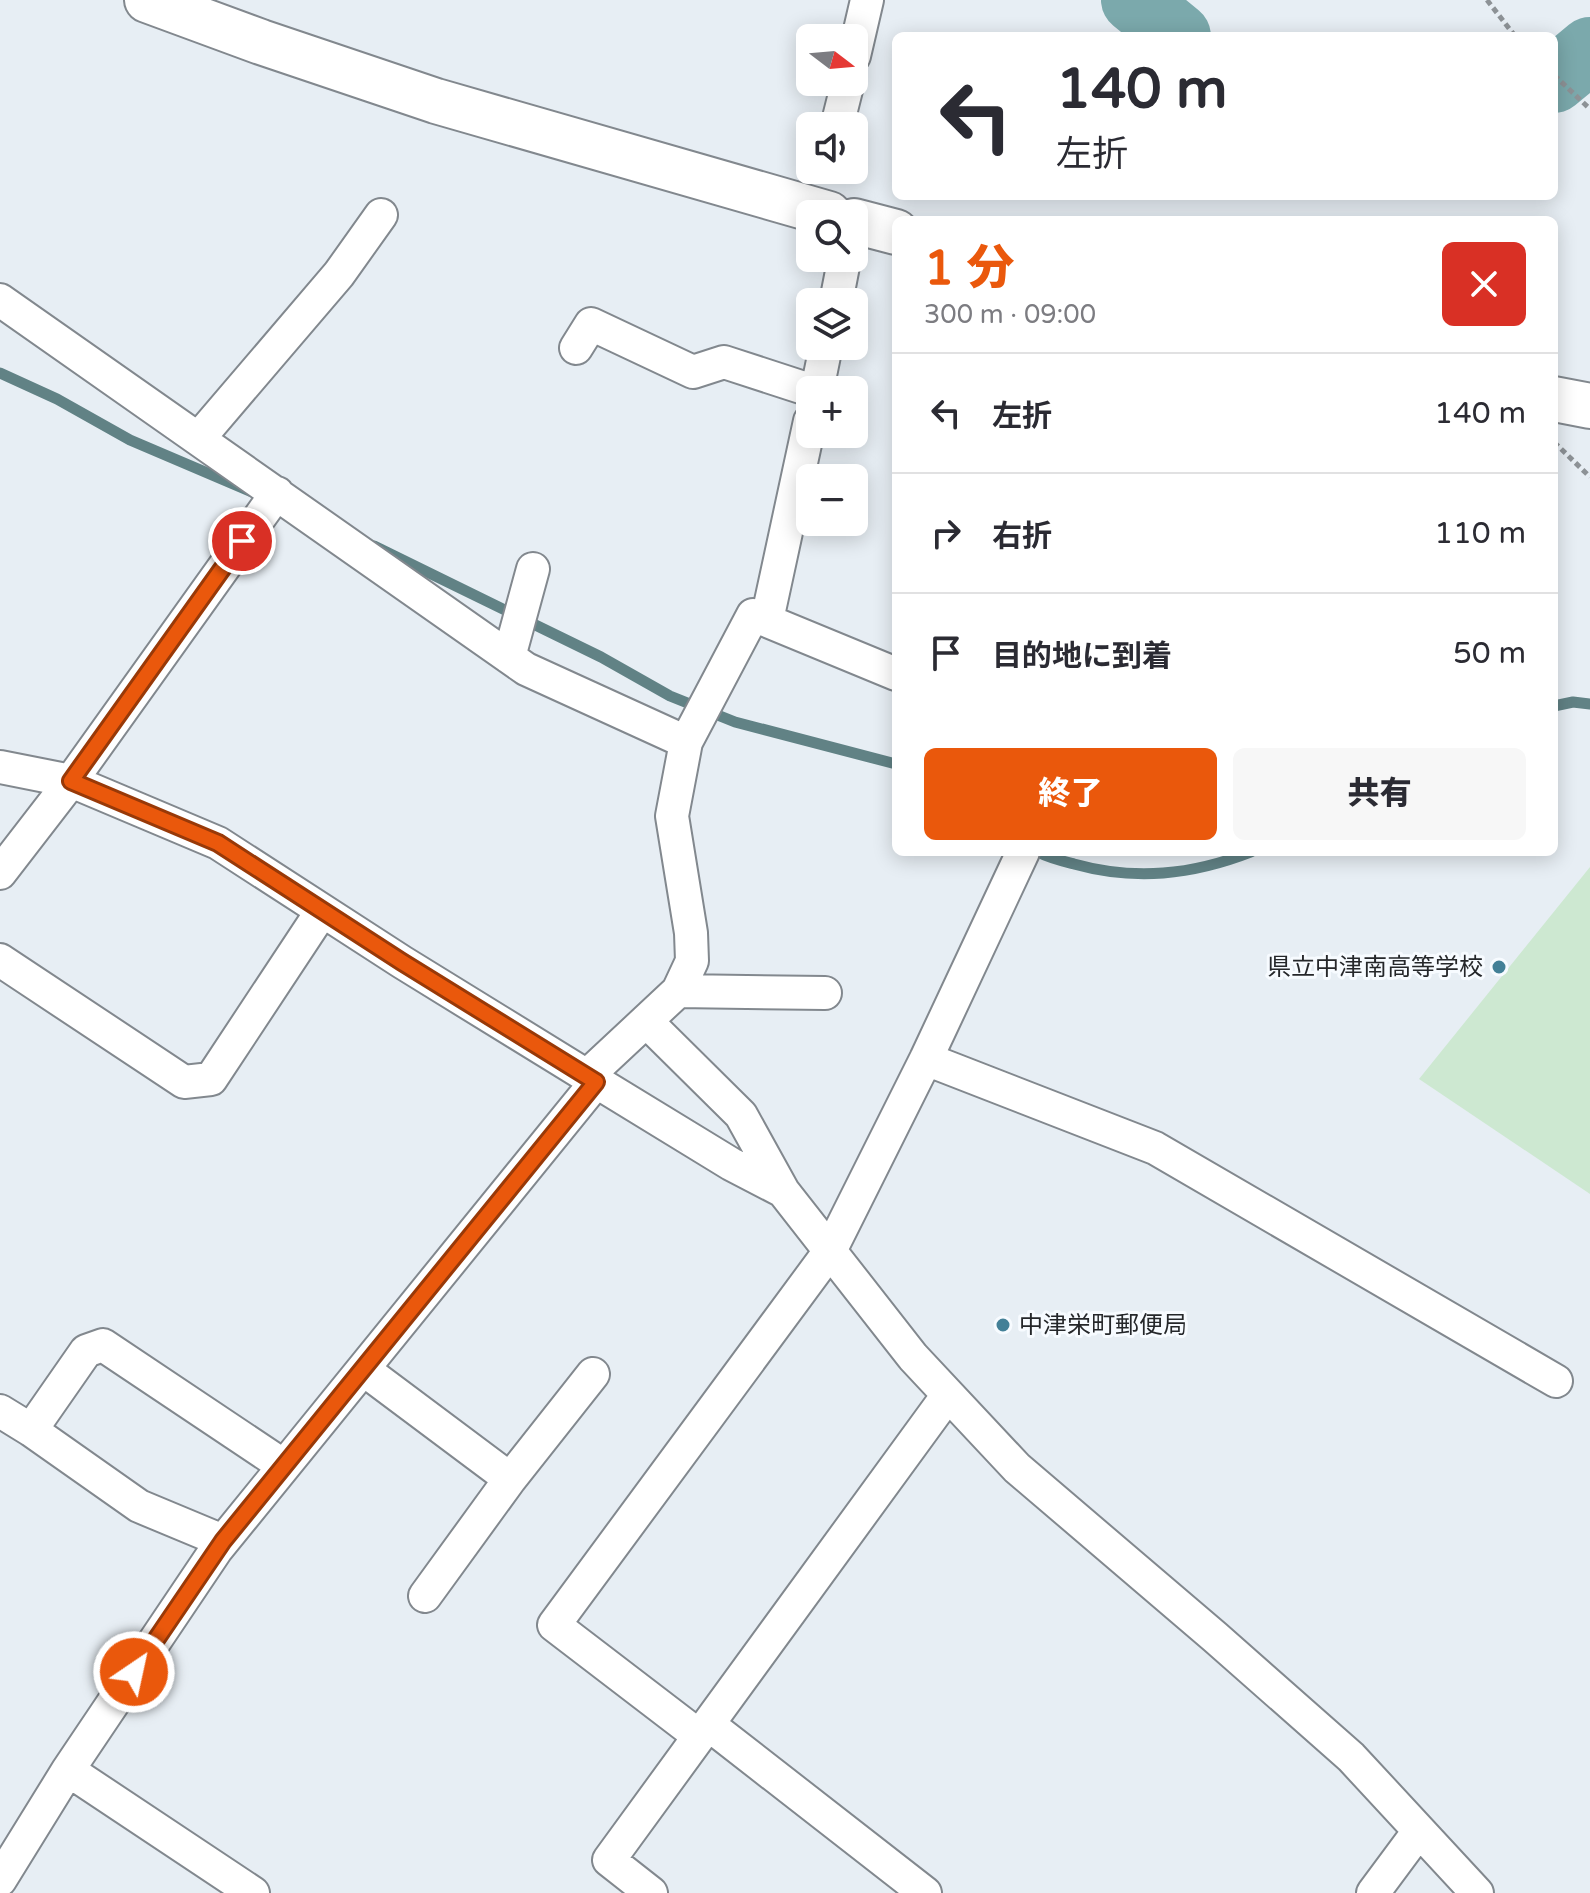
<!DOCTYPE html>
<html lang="ja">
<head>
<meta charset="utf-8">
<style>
	:root { --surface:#fff; --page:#f7f7f7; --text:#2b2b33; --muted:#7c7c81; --line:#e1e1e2; --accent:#ea580c }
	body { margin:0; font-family:"Varela Round","Noto Sans JP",sans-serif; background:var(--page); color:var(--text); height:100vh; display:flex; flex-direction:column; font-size:30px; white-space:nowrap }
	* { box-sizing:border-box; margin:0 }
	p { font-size:26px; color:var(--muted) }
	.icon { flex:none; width:44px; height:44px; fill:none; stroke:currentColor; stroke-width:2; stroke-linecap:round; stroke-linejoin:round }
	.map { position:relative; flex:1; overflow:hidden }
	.sheet { position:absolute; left:892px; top:216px; width:666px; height:640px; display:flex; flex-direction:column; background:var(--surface); border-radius:12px; box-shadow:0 4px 20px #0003 }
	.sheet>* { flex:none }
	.banner { position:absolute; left:892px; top:32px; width:666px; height:168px; border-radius:12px; box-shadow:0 4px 20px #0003; background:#fff; color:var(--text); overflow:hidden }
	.needle { width:52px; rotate:106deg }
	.controls { position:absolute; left:796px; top:24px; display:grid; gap:16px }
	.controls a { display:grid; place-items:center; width:72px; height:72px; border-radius:12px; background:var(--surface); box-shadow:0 4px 20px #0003; font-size:40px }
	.pin { position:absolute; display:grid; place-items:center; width:68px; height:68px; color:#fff; margin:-34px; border:4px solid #fff; border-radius:50%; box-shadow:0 2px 8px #0007 }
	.me { position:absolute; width:88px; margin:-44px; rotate:34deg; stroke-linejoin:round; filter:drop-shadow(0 0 6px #0008) }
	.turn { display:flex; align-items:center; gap:28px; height:168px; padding:0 32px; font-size:36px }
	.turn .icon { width:104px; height:104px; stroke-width:2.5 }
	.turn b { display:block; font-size:56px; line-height:68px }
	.round { display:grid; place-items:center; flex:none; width:84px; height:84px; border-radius:12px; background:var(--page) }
	.headline { display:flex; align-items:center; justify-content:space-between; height:136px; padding:0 32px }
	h1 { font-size:48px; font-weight:800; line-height:60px; color:var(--accent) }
	.action { display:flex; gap:16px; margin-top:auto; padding:16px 32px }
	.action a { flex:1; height:92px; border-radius:12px; background:var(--accent); color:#fff; font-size:32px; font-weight:800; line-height:92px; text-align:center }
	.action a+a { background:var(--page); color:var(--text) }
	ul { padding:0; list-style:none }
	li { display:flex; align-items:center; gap:24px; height:120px; padding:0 32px; border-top:2px solid var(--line) }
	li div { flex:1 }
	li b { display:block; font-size:30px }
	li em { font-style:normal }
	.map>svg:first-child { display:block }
	.green { fill:#cde8d1 }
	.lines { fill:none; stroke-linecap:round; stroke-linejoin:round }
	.stream { stroke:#618285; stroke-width:11 }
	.river { stroke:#7ba9ac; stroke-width:66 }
	.street-casing { stroke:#82888e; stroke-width:36 }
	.secondary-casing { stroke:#82888e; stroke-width:48 }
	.path { stroke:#8d9296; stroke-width:5; stroke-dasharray:6 4; stroke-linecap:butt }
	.street { stroke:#fff; stroke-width:32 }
	.secondary { stroke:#fff; stroke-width:44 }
	.route-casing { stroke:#983908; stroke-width:20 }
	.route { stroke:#ea580c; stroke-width:14 }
	.poi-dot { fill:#438097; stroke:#f7fbff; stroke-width:3 }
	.labels { text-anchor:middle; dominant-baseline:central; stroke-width:6; stroke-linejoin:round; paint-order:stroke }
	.poi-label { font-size:24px; fill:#25272a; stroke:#f7fbff; text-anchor:end }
</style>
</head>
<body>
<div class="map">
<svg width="1590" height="1893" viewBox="0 0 1590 1893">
	<rect width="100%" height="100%" fill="#e7eef4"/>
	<path class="green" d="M1590,867V1194L1419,1079Z"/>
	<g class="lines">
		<path class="stream" d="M0,373L57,399L130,440L252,492
			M374,546L601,657L670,696L735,722L896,764
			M1554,706L1573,702L1590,704
			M1038,852C1049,858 1062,861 1074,864C1135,881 1192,875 1251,852"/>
		<path class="river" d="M1134,0L1178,36
			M1554,80L1590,50"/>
		<g class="street-casing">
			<path id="street" d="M854,56L867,0
				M837,126L848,82
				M0,300L526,669L686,742
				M836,302L844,261
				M576,348L591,324L693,372L724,362L810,390
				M817,390L826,346
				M199,438L339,274L381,215
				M767,620L810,421
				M509,657L533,569
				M0,767L71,781L218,843L402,962L587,1076L731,1164L783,1191L913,1357L1017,1468L1215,1637L1351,1757L1477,1893
				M0,873L71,781L277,493
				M0,960L184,1082L211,1079L322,911
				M678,991L825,993
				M646,1021L741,1115L783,1191
				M926,1059L1155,1148L1556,1381
				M587,1076L678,991L692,961L691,933L672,816L686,742L753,615L896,674
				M363,1369L510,1479L425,1596
				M0,1411L31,1430
				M510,1479L593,1374
				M223,1541L139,1506L31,1430L86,1351L103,1345L284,1466
				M708,1724L925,1893
				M699,1736L554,1625L830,1251L926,1059L1023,852
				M68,1770L253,1893
				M0,1880L68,1770L216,1550L596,1082
				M651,1893L609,1860L948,1395
				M1373,1893L1419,1831"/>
		</g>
		<g class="secondary-casing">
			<path id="secondary" d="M147,0L261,42L436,101L829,214
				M854,221L896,232
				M1554,399L1590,406"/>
		</g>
		<path class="path" d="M1487,0L1515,36
			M1554,75L1590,109
			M1554,442L1590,477"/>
		<use href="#street" class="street"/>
		<use href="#secondary" class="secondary"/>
	</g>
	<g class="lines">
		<g class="route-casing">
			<path id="route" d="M134,1672L223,1541L596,1082L402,962L218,843L71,781L242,541"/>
		</g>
		<use href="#route" class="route"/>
	</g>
	<g class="poi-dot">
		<circle cx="1499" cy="967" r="8"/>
		<circle cx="1003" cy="1325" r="8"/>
	</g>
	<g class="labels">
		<g class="poi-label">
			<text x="1483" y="967">県立中津南高等学校</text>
			<text x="1019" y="1325" text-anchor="start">中津栄町郵便局</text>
		</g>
	</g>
</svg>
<div class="controls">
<a><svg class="needle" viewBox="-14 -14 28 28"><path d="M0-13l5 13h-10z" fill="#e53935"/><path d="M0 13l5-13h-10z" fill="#7c7c81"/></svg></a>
<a><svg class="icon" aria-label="sound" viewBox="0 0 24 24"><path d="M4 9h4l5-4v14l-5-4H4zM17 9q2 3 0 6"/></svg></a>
<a><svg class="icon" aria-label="search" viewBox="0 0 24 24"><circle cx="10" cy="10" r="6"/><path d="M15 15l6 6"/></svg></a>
<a><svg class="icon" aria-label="layers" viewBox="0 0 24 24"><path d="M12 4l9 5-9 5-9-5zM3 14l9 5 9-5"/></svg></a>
<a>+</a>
<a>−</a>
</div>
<div class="pin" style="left:242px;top:541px;background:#d93025"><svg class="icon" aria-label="arrive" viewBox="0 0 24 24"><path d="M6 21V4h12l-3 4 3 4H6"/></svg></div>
<svg class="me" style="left:134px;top:1672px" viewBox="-20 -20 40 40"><circle r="17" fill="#ea580c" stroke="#fff" stroke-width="3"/><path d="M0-11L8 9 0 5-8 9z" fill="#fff"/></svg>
<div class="banner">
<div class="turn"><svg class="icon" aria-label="left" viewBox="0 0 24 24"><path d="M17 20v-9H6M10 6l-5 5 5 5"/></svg><div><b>140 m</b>左折</div></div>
</div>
<section class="sheet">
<div class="headline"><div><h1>1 分</h1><p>300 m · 09:00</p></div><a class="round" style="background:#d93025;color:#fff"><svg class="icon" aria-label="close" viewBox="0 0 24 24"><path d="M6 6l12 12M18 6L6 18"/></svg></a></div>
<ul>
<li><svg class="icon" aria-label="left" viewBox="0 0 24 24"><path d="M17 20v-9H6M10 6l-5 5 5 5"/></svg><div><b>左折</b></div><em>140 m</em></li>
<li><svg class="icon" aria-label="right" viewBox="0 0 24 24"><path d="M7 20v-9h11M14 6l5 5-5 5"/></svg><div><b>右折</b></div><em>110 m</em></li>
<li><svg class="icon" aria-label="arrive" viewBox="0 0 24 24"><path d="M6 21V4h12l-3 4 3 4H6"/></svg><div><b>目的地に到着</b></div><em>50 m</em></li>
</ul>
<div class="action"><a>終了</a><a>共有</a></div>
</section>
</div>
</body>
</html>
